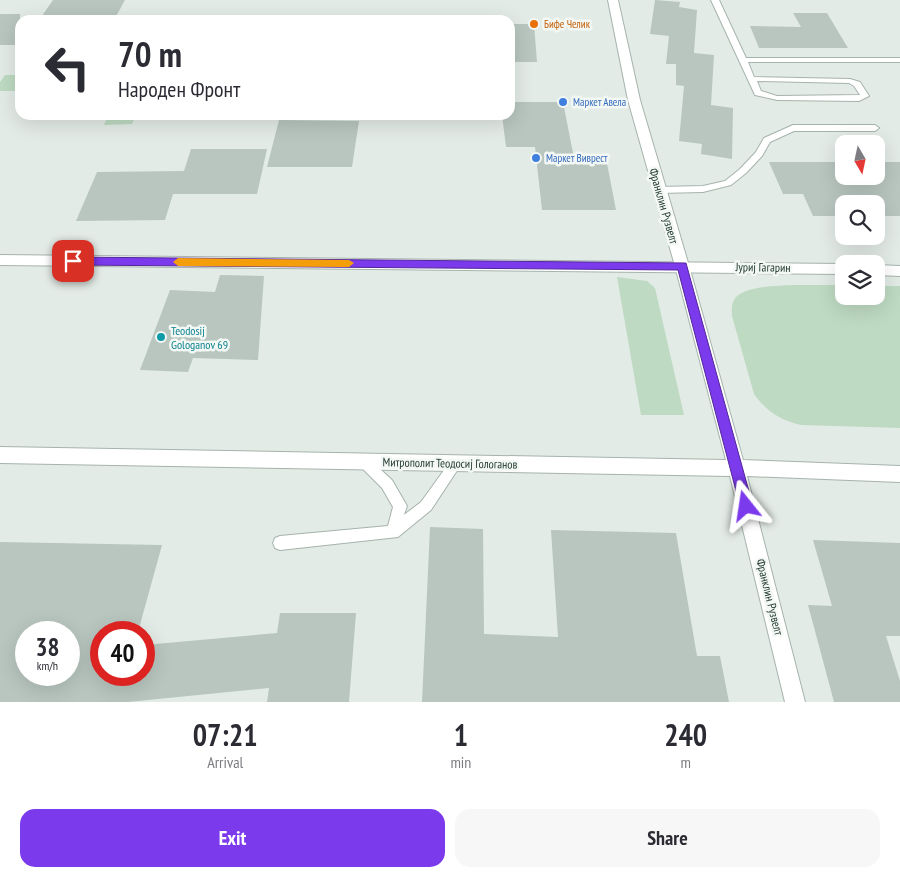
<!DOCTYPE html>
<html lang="en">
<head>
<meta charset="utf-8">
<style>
	:root { --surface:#fff; --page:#f7f7f7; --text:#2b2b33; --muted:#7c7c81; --accent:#7c3aed }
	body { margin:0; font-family:"PT Sans Narrow",sans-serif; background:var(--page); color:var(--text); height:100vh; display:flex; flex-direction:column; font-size:19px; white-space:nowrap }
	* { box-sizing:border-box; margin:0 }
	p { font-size:16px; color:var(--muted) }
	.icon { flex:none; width:28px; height:28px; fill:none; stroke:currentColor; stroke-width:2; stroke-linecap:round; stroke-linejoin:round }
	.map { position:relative; height:702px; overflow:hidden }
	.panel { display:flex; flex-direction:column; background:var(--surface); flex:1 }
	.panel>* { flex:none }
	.guide { position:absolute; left:15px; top:15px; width:500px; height:105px; border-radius:15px; box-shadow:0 5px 20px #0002; background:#fff; color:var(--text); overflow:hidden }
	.needle { width:32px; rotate:171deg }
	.buttons { position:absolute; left:835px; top:135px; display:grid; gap:10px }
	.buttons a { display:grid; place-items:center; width:50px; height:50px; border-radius:10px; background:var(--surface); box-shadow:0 5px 20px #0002; font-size:25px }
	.speed { position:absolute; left:15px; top:621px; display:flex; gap:10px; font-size:25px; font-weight:700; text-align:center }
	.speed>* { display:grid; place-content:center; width:65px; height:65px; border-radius:50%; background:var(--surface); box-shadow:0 5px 20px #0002; line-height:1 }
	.speed small { font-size:12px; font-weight:400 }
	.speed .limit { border:8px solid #d22; background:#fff; color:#111 }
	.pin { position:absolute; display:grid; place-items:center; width:42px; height:42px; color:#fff; margin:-21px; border-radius:10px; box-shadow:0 2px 8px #0006 }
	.me { position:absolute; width:55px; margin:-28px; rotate:345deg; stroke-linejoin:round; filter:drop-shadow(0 0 4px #0008) }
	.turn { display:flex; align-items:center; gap:18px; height:105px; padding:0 20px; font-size:22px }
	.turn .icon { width:65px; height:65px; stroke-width:2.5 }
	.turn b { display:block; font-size:35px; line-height:42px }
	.eta { display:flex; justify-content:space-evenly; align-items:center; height:85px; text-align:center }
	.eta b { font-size:30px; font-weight:700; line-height:35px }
	.primary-button { display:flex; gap:10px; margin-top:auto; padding:10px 20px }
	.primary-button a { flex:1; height:58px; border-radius:15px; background:var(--accent); color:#fff; font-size:20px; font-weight:700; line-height:58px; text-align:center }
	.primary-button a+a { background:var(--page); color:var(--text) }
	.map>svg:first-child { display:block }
	.green { fill:#bedac2 }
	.building { fill:#b8c6bf; fill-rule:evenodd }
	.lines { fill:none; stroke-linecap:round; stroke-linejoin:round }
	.service-casing { stroke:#a6b3ac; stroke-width:2 }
	.minor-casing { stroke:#a6b3ac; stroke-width:2 }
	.tertiary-casing { stroke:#a6b3ac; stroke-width:2 }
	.service { fill:#fff; fill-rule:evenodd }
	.minor { fill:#fff; fill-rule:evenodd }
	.tertiary { fill:#fff; fill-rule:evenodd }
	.route { fill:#7c3aed; stroke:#51269a }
	.slow { fill:#f59e0b }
	.food-dot { fill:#e8710a; stroke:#f3f8f5; stroke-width:2 }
	.shop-dot { fill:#3f7fe0; stroke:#f3f8f5; stroke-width:2 }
	.culture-dot { fill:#0f9aa8; stroke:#f3f8f5; stroke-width:2 }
	.labels { text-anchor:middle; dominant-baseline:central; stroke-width:5; stroke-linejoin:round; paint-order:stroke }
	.far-food-label { font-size:11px; fill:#c56008; stroke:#f3f8f5; text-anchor:start }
	.far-shop-label { font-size:11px; fill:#366cbe; stroke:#f3f8f5; text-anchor:start }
	.street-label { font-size:12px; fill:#253b32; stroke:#f3f8f5 }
	.culture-label { font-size:12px; fill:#0d838f; stroke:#f3f8f5; text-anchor:start }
</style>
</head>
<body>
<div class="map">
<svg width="900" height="702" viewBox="0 0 900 702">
	<rect width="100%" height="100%" fill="#e3ebe6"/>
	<path class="green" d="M5,75H20V91H0V82Z
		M108,115H136L132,124L104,125Z
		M617,277L647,281L655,288L684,415H641Z
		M792,285H844V296H876V286H900V428L801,425C781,421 766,411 754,394L732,316C732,310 731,305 734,300C741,286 777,286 792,285Z"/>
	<path class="building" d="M53,0H125L114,20H39Z
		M655,0L680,2L679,7L697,10L694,53L714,55L711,105L733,108L732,159L701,154L702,144L679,141L684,86L676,85V64H666L669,36L650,34Z
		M793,13H827L848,48H759L750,26L801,27Z
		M0,14H20V45H0Z
		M510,24H534L537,62H510Z
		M510,102H563L574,158H606L616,210H542L535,147H506L502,115H510Z
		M279,120L359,121L352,167H267Z
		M191,149H267L257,194H173L165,220L76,221L97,172L184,171Z
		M769,162H844V176H876V162H900V216H876V204H844V216H813L803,194H783Z
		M220,275L264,276L258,360L193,358L188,372L140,370L170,290L215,292Z
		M430,527L483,529L484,634L558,637L551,530L676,533L697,656H720L729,702H422Z
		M813,540L900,543V636H886L900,681V702H834L808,605L832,606Z
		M0,542L162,545L138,632H101V675H144V645L277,633L280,613H356L349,702H267L269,688L128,702H0ZM26,630L69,631V675H26Z"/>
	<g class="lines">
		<g class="service-casing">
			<path id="service" d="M711,0H719L746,58H900V62H748L754,77L850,79L860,82L869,96L859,101L777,100L755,95ZM757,81L849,83L854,86L860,95L777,96L761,91Z
				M793,125H875L879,128L875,131H794L770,142L762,156L746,173L731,185L703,192L659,193L654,190L659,187L703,186L725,181L740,169L756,152L764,138Z
				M364,456L368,458L392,480L407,506L404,515L421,502L452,459L456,457L460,459L462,463L431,510L398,537L280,550L275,548L273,543L275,538L280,536L388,526L393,507L382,488L360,466L358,462L360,458Z"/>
		</g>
		<g class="minor-casing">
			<path id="minor" d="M0,255L844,264V274L0,265Z
				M876,265L900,266V276L876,275Z"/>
		</g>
		<g class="tertiary-casing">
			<path id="tertiary" d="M608,0H618L640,100L689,266L743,460L900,466V482L747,476L805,702H785L730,476L0,463V447L726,460L675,266L628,100Z"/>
		</g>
		<use href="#service" class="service"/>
		<use href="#minor" class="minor"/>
		<use href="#tertiary" class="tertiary"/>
	</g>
	<path class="route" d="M73,257L686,263L753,506L751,510L746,512L742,510L740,506L678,270L73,265L68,261Z"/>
	<path class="slow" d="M178,258L349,260L354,263L349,267L178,266L173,262Z"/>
	<circle class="food-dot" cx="534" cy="24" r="5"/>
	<g class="shop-dot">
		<circle cx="563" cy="102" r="5"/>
		<circle cx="536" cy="158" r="5"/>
	</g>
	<circle class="culture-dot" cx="161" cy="337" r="5"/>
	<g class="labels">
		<g class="far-food-label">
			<text x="544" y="24">Бифе Челик</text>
		</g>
		<g class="far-shop-label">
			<text x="573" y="102">Маркет Авела</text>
			<text x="546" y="158">Маркет Виврест</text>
		</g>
		<g class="street-label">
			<text transform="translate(664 206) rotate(74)">Франклин Рузвелт</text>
			<text transform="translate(763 267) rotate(1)">Јуриј Гагарин</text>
			<text transform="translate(450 463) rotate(1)">Митрополит Теодосиј Гологанов</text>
			<text transform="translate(770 597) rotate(76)">Франклин Рузвелт</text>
		</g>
		<g class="culture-label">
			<text x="171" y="330">Teodosij<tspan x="171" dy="14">Gologanov 69</tspan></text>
		</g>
	</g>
</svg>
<div class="buttons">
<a><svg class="needle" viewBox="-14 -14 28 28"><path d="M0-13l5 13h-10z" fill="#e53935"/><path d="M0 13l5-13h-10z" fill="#7c7c81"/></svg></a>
<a><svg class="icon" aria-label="search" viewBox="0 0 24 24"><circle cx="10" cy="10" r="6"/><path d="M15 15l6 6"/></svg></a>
<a><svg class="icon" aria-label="layers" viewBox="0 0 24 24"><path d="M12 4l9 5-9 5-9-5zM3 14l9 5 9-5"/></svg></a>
</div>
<div class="speed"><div>38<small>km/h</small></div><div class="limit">40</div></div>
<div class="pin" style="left:73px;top:261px;background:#d93025"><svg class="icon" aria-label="arrive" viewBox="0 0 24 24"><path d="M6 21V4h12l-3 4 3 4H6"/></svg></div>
<svg class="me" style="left:746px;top:506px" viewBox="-20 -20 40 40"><path d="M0-17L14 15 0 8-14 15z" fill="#7c3aed" stroke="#fff" stroke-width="4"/></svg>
<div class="guide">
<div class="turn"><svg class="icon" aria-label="left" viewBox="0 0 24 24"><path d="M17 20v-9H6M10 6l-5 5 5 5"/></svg><div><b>70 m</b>Народен Фронт</div></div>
</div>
</div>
<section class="panel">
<div class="eta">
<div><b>07:21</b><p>Arrival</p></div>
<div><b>1</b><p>min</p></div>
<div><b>240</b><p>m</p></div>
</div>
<div class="primary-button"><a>Exit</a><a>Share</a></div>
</section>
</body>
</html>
